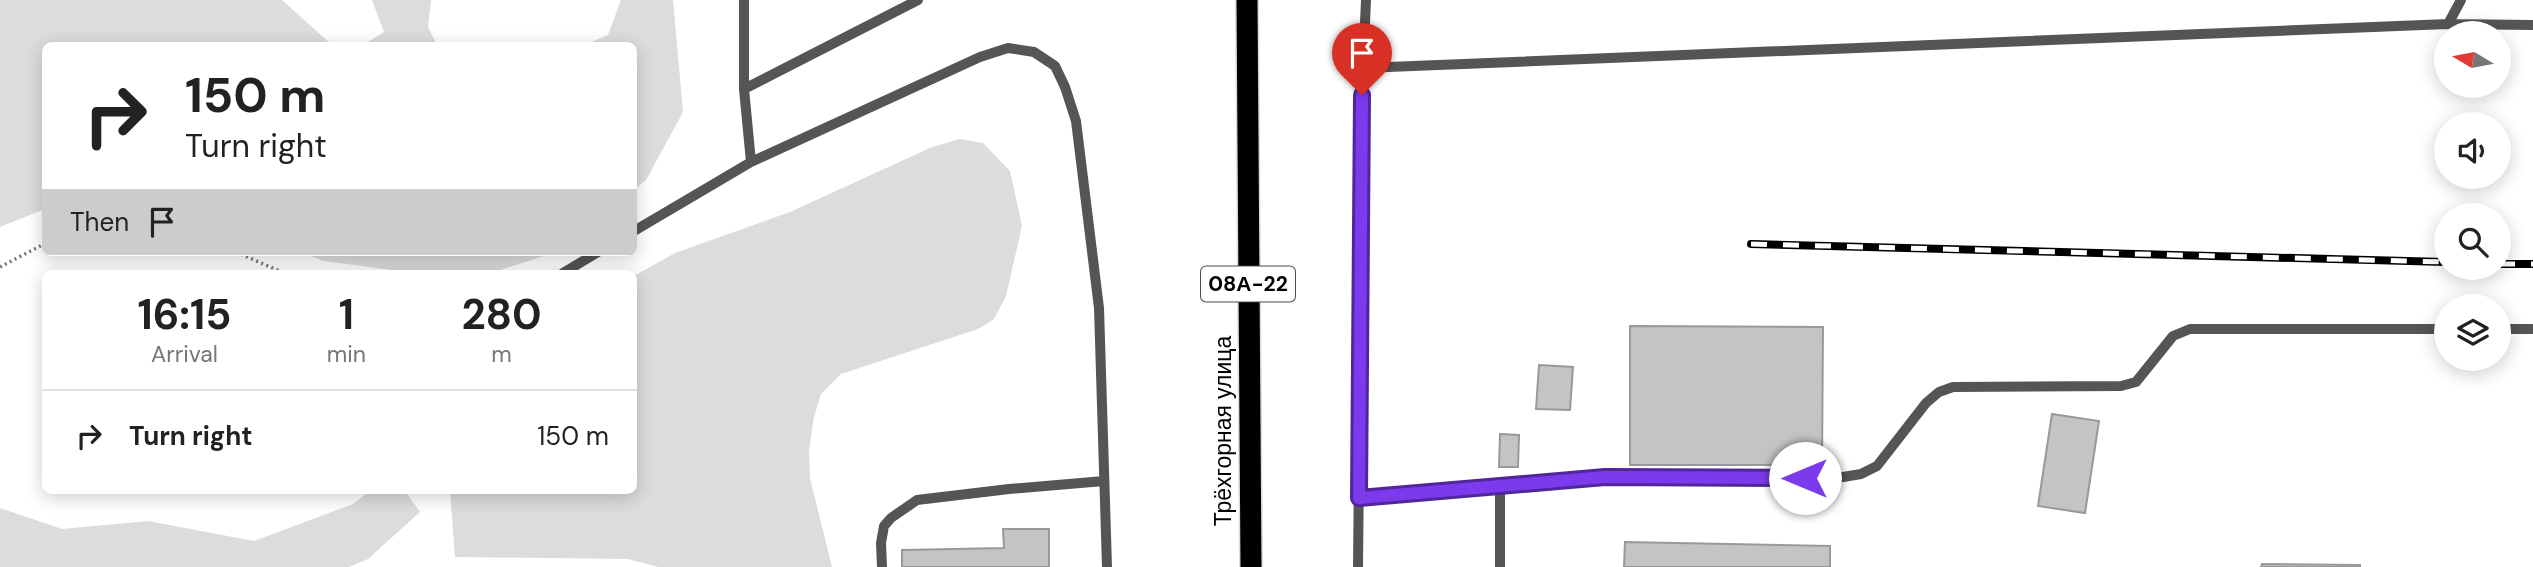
<!DOCTYPE html>
<html lang="en">
<head>
<meta charset="utf-8">
<style>
	:root { --surface:#fff; --page:#f6f6f6; --text:#222; --muted:#767676; --line:#e0e0e0 }
	body { margin:0; font-family:"DM Sans",sans-serif; background:var(--page); color:var(--text); height:100vh; display:flex; flex-direction:column; font-size:26px; white-space:nowrap }
	* { box-sizing:border-box; margin:0 }
	p { font-size:23px; color:var(--muted) }
	.icon { flex:none; width:38px; height:38px; fill:none; stroke:currentColor; stroke-width:2; stroke-linecap:round; stroke-linejoin:round }
	.map { position:relative; flex:1; overflow:hidden }
	.panel { position:absolute; left:42px; top:270px; width:595px; height:224px; display:flex; flex-direction:column; background:var(--surface); border-radius:10px; box-shadow:0 4px 18px #0003 }
	.panel>* { flex:none }
	.guide { position:absolute; left:42px; top:42px; width:595px; height:214px; border-radius:10px; box-shadow:0 4px 18px #0003; background:#fff; color:var(--text); overflow:hidden }
	.needle { width:46px; rotate:280deg }
	.controls { position:absolute; left:2434px; top:21px; display:grid; gap:14px }
	.controls a { display:grid; place-items:center; width:77px; height:77px; border-radius:50%; background:var(--surface); box-shadow:0 4px 18px #0003; font-size:35px }
	.pin { position:absolute; display:grid; place-items:center; width:60px; height:60px; color:#fff; margin:-72px -30px; border-radius:50% 50% 50% 0; rotate:-45deg; box-shadow:0 0 7px #0007 }
	.pin .icon { rotate:45deg }
	.me { position:absolute; width:77px; margin:-38px; rotate:270deg; stroke-linejoin:round; filter:drop-shadow(0 0 5px #0008) }
	.turn { display:flex; align-items:center; gap:24px; height:147px; padding:0 28px; font-size:32px }
	.turn .icon { width:91px; height:91px; stroke-width:2.5 }
	.turn b { display:block; font-size:49px; line-height:60px }
	.then { display:flex; align-items:center; height:66px; padding:0 28px; background:#0003; gap:14px; font-size:26px }
	.eta { display:flex; justify-content:space-evenly; align-items:center; height:119px; text-align:center }
	.eta b { font-size:42px; font-weight:700; line-height:49px }
	ul { padding:0; list-style:none }
	li { display:flex; align-items:center; gap:21px; height:91px; padding:0 28px; border-top:2px solid var(--line) }
	li div { flex:1 }
	li b { display:block; font-size:26px }
	li em { font-style:normal }
	.map>svg:first-child { display:block }
	.green { fill:#dcdcdc }
	.building { fill:#c4c4c4; stroke:#999; stroke-width:2 }
	.lines { fill:none; stroke-linecap:round; stroke-linejoin:round }
	.highway-casing { stroke:#dbdbdb; stroke-width:24 }
	.path { stroke:#777; stroke-width:3.5; stroke-dasharray:2 3.5; stroke-linecap:butt }
	.lane { stroke:#555; stroke-width:10 }
	.highway { stroke:#000; stroke-width:21 }
	.rail-casing { stroke:#000; stroke-width:8 }
	.rail { stroke:#fff; stroke-width:5; stroke-dasharray:16; stroke-linecap:butt }
	.route-casing { stroke:#51269a; stroke-width:18 }
	.route { stroke:#7c3aed; stroke-width:12 }
	.labels { text-anchor:middle; dominant-baseline:central; stroke-width:5; stroke-linejoin:round; paint-order:stroke }
	.shield { fill:#fff; stroke:#4c4c4c; stroke-width:2 }
	.shield-label { font-size:21px; font-weight:bold; fill:#000 }
	.street-label { font-size:23px; fill:#000; stroke:#fff }
</style>
</head>
<body>
<div class="map">
<svg width="2533" height="567" viewBox="0 0 2533 567">
	<rect width="100%" height="100%" fill="#fff"/>
	<path class="green" d="M0,0H282L332,45L46,46L45,209L0,227Z
		M372,0H431L428,27L437,45H363L384,32Z
		M621,0H673L683,112L646,180L634,190V46L584,45L608,35Z
		M960,139L983,143L1010,171L1022,226L1006,296L994,319L978,329L841,374L821,394L814,417L809,450L810,478L832,567H658L628,559L455,557L450,490H634V276L675,253L790,212L932,147Z
		M300,252H556L491,273H414L324,261Z
		M371,490H404L420,512L368,559L349,567H0V508L62,529L148,521L254,541L353,504Z"/>
	<path class="building" d="M1630,326L1823,327L1822,465H1630Z
		M1539,365L1573,367L1570,410L1536,409Z
		M2052,414L2099,421L2085,513L2038,506Z
		M1500,434L1519,435L1518,467H1499Z
		M1003,529H1049V567H902V550L1004,548Z
		M1625,542L1830,546V567H1624Z
		M2262,564L2360,565V567H2261Z"/>
	<g class="lines">
		<g class="highway-casing">
			<path id="highway" d="M1247,0L1251,567"/>
		</g>
		<path class="path" d="M236,252L284,273
			M0,267L46,243"/>
		<path class="lane" d="M744,0V89L751,162
			M2448,24L2533,25
			M1363,68L2448,24L2461,0
			M744,89L918,0
			M634,231L751,162L980,57L1008,48L1034,52L1055,66L1065,87L1076,121L1099,308L1107,567
			M563,273L598,252
			M2499,329H2533
			M1359,498L1605,477H1843L1861,474L1877,466L1926,403L1939,392L1953,387L2121,386L2136,382L2173,336L2190,329H2446
			M882,567L881,543L884,526L891,518L917,500L1009,489L1104,481
			M1358,567L1363,68L1366,0
			M1500,567V488"/>
		<use href="#highway" class="highway"/>
		<g class="rail-casing">
			<path id="rail" d="M1751,244L2446,262
				M2499,264H2533"/>
		</g>
		<use href="#rail" class="rail"/>
	</g>
	<g class="lines">
		<g class="route-casing">
			<path id="route" d="M1362,95L1359,498L1605,477L1805,478"/>
		</g>
		<use href="#route" class="route"/>
	</g>
	<g class="labels">
		<rect class="shield" x="1201" y="266.5" width="94" height="35" rx="5"/>
		<g class="shield-label">
			<text x="1248" y="284">08А-22</text>
		</g>
		<g class="street-label">
			<text transform="translate(1223 431) rotate(-90)">Трёхгорная улица</text>
		</g>
	</g>
</svg>
<div class="controls">
<a><svg class="needle" viewBox="-14 -14 28 28"><path d="M0-13l5 13h-10z" fill="#e53935"/><path d="M0 13l5-13h-10z" fill="#767676"/></svg></a>
<a><svg class="icon" aria-label="sound" viewBox="0 0 24 24"><path d="M4 9h4l5-4v14l-5-4H4zM17 9q2 3 0 6"/></svg></a>
<a><svg class="icon" aria-label="search" viewBox="0 0 24 24"><circle cx="10" cy="10" r="6"/><path d="M15 15l6 6"/></svg></a>
<a><svg class="icon" aria-label="layers" viewBox="0 0 24 24"><path d="M12 4l9 5-9 5-9-5zM3 14l9 5 9-5"/></svg></a>
</div>
<div class="pin" style="left:1362px;top:95px;background:#d93025"><svg class="icon" aria-label="arrive" viewBox="0 0 24 24"><path d="M6 21V4h12l-3 4 3 4H6"/></svg></div>
<svg class="me" style="left:1805px;top:478px" viewBox="-20 -20 40 40"><circle r="19" fill="#fff"/><path d="M0-13L10 11 0 6-10 11z" fill="#7c3aed"/></svg>
<div class="guide">
<div class="turn"><svg class="icon" aria-label="right" viewBox="0 0 24 24"><path d="M7 20v-9h11M14 6l5 5-5 5"/></svg><div><b>150 m</b>Turn right</div></div>
<div class="then">Then<svg class="icon" aria-label="arrive" viewBox="0 0 24 24"><path d="M6 21V4h12l-3 4 3 4H6"/></svg></div>
</div>
<section class="panel">
<div class="eta">
<div><b>16:15</b><p>Arrival</p></div>
<div><b>1</b><p>min</p></div>
<div><b>280</b><p>m</p></div>
</div>
<ul>
<li><svg class="icon" aria-label="right" viewBox="0 0 24 24"><path d="M7 20v-9h11M14 6l5 5-5 5"/></svg><div><b>Turn right</b></div><em>150 m</em></li>
</ul>
</section>
</div>
</body>
</html>
